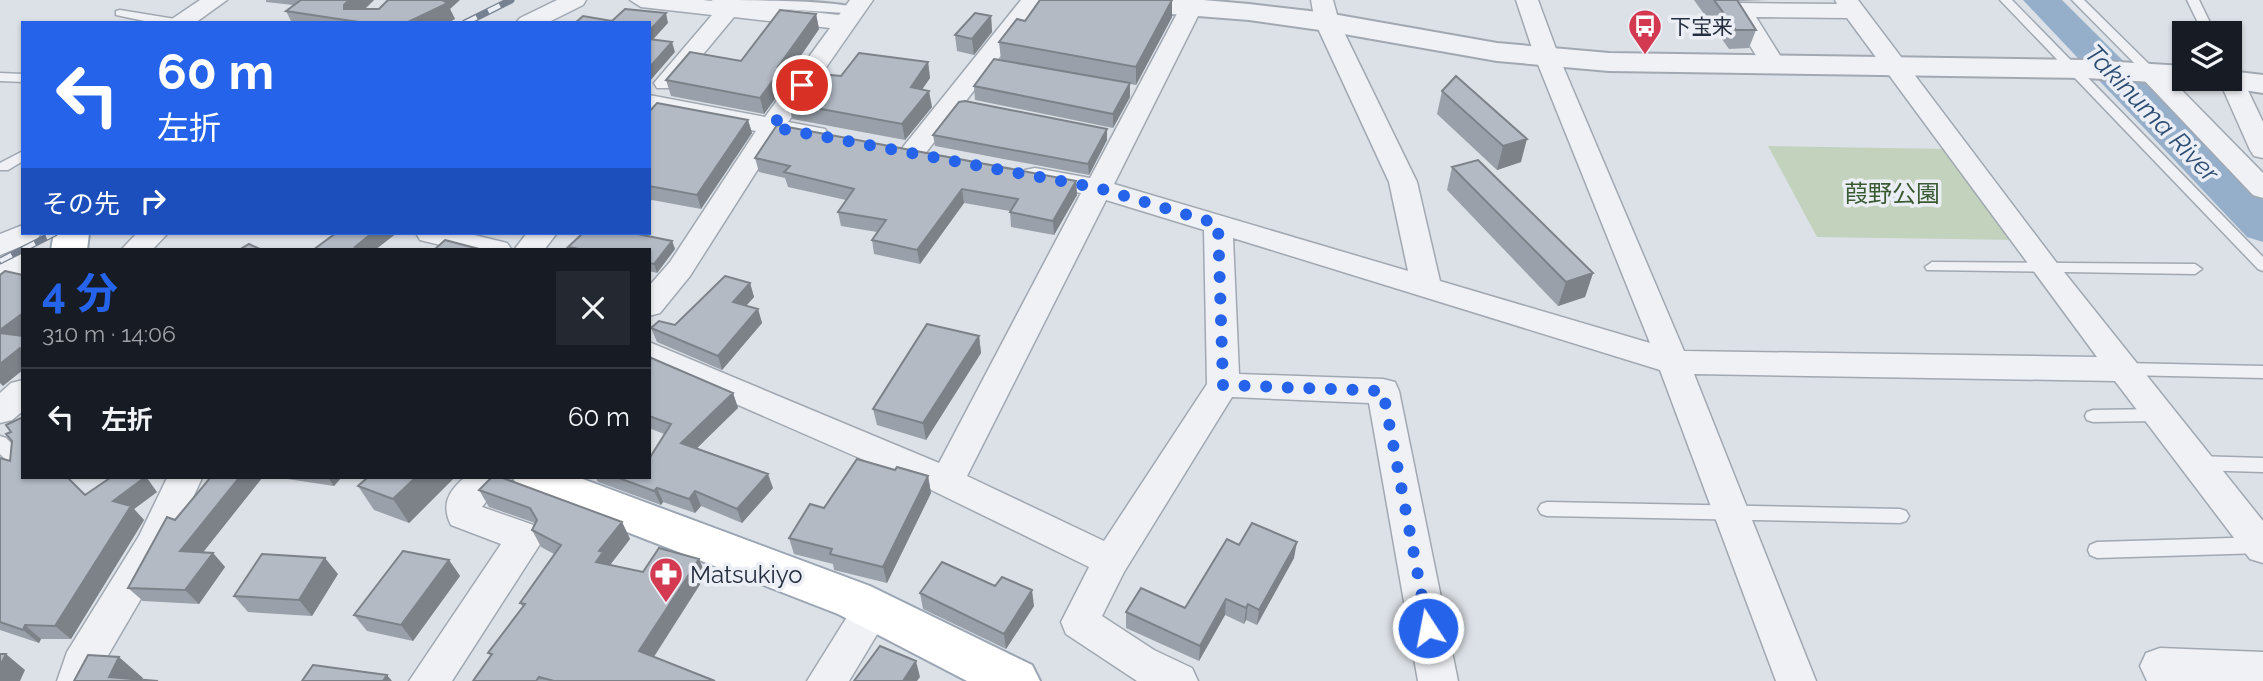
<!DOCTYPE html>
<html lang="ja">
<head>
<meta charset="utf-8">
<style>
	:root { --surface:#171b24; --page:#242831; --text:#f1f3f6; --muted:#9ea1a6; --line:#363941; --accent:#2563eb }
	body { margin:0; font-family:Raleway,"Noto Sans JP",sans-serif; background:var(--page); color:var(--text); height:100vh; display:flex; flex-direction:column; font-size:26px; white-space:nowrap }
	* { box-sizing:border-box; margin:0 }
	p { font-size:23px; color:var(--muted) }
	.icon { flex:none; width:38px; height:38px; fill:none; stroke:currentColor; stroke-width:2; stroke-linecap:round; stroke-linejoin:round }
	.map { position:relative; flex:1; overflow:hidden }
	.drawer { position:absolute; left:21px; top:248px; width:630px; height:231px; display:flex; flex-direction:column; background:var(--surface); border-radius:0px; box-shadow:0 2px 5px #0004 }
	.drawer>* { flex:none }
	.banner { position:absolute; left:21px; top:21px; width:630px; height:214px; border-radius:0px; box-shadow:0 2px 5px #0004; background:#2563eb; color:#fff; overflow:hidden }
	.buttons { position:absolute; left:2172px; top:21px; display:grid; gap:14px }
	.buttons a { display:grid; place-items:center; width:70px; height:70px; border-radius:0px; background:var(--surface); box-shadow:0 2px 5px #0004; font-size:35px }
	.pin { position:absolute; display:grid; place-items:center; width:60px; height:60px; color:#fff; margin:-30px; border:4px solid #fff; border-radius:50%; box-shadow:0 2px 7px #0007 }
	.me { position:absolute; width:77px; margin:-38px; rotate:349deg; stroke-linejoin:round; filter:drop-shadow(0 0 5px #0008) }
	.turn { display:flex; align-items:center; gap:24px; height:147px; padding:0 21px; font-size:32px }
	.turn .icon { width:91px; height:91px; stroke-width:2.5 }
	.turn b { display:block; font-size:49px; line-height:60px }
	.then { display:flex; align-items:center; height:66px; padding:0 21px; background:#0003; gap:14px; font-size:26px }
	.round { display:grid; place-items:center; flex:none; width:74px; height:74px; border-radius:0px; background:var(--page) }
	.headline { display:flex; align-items:center; justify-content:space-between; height:119px; padding:0 21px }
	h1 { font-size:42px; font-weight:700; line-height:52px; color:var(--accent) }
	ul { padding:0; list-style:none }
	li { display:flex; align-items:center; gap:21px; height:98px; padding:0 21px; border-top:2px solid var(--line) }
	li div { flex:1 }
	li b { display:block; font-size:26px }
	li em { font-style:normal }
	.map>svg:first-child { display:block }
	.green { fill:#c2d2bd }
	.lines { fill:none; stroke-linecap:round; stroke-linejoin:round }
	.river { fill:#95afca; fill-rule:evenodd }
	.service-casing { stroke:#a1a8b1; stroke-width:3 }
	.pedestrian-casing { stroke:#a1a8b1; stroke-width:4 }
	.minor-casing { stroke:#a1a8b1; stroke-width:3 }
	.tertiary-casing { stroke:#a1a8b1; stroke-width:4 }
	.primary-casing { stroke:#9ba5b3; stroke-width:4 }
	.service { fill:#eff1f5; fill-rule:evenodd }
	.pedestrian { fill:#eff1f5; fill-rule:evenodd }
	.minor { fill:#eff1f5; fill-rule:evenodd }
	.tertiary { fill:#eff1f5; fill-rule:evenodd }
	.primary { fill:#fff; fill-rule:evenodd }
	.rail-casing { stroke:#758091; stroke-width:7 }
	.rail { stroke:#ebeff5; stroke-width:4.5; stroke-dasharray:13; stroke-linecap:butt }
	.wall { fill:#9aa0a9 }
	.shaded-wall { fill:#7d8289 }
	.building { fill:#b3bac4; stroke:#7d8289; stroke-width:2 }
	.route { stroke:#2563eb; stroke-width:12; stroke-dasharray:0 21.6 }
	.labels { text-anchor:middle; dominant-baseline:central; stroke-width:7; stroke-linejoin:round; paint-order:stroke }
	.far-poi-label { font-size:21px; fill:#252e3e; stroke:#ebeff5; text-anchor:start }
	.park-label { font-size:24px; fill:#3a5a32; stroke:#ebeff5 }
	.poi-label { font-size:24px; fill:#252e3e; stroke:#ebeff5; text-anchor:start }
	.water-label { font-size:26px; font-style:italic; fill:#2d4d74; stroke:#ebeff5 }
</style>
</head>
<body>
<div class="map">
<svg width="2263" height="681" viewBox="0 0 2263 681">
	<rect width="100%" height="100%" fill="#dce1e7"/>
	<path class="green" d="M1768,146L1949,149L2017,240L1817,237Z"/>
	<g class="lines">
		<path class="river" d="M2023,0H2062L2263,200V242L2247,237Z"/>
		<g class="service-casing">
			<path id="service" d="M2000,0H2012L2263,257V271L2258,269Z
				M2072,0H2084L2154,69V75H2146Z
				M2187,0H2199L2215,33H2203Z
				M120,10L175,19L181,23H154L116,15V11Z
				M0,73L23,74V82L0,81Z
				M23,151V161L8,170H0V163Z
				M1932,262L2195,264L2202,269L2195,274L1927,270L1925,267Z
				M2123,363L2263,366V378L2123,375L2115,369Z
				M2159,409L2165,411L2167,415L2165,419L2159,421L2093,422L2087,420L2085,416L2087,412L2093,410Z
				M0,436L6,438L23,455V473L17,471L0,454Z
				M2195,456L2263,458V472L2195,470L2189,468L2186,463L2189,458Z
				M1547,502L1900,509L1906,511L1909,516L1906,521L1900,523L1547,516L1541,514L1538,509L1541,504Z
				M2263,537V553L2097,558L2090,555L2088,550L2090,545L2097,542Z"/>
		</g>
		<g class="pedestrian-casing">
			<path id="pedestrian" d="M711,0C734,0 843,0 854,8L845,13L720,5Z"/>
		</g>
		<g class="minor-casing">
			<path id="minor" d="M200,0H227L195,23H166Z
				M557,0H586L583,5L547,23H516L520,18Z
				M630,0H703L839,15L850,0H873L788,122L825,129L829,135L825,141L816,143L779,136L690,276L660,313L649,316V286L670,262L756,131L649,111V95L765,117L830,28L734,17L675,88H657L654,83L712,15L641,7Z
				M1021,0H1044L921,159H903L899,153L903,147Z
				M1188,0L1200,1L1203,6L1114,184L1408,271L1389,182L1315,22L1311,0H1333L1339,22L1417,182L1440,281L1650,343L1535,57L1516,0H1538L1559,57L1684,351L2097,357L1847,18L1756,17L1786,65L1783,70H1765L1728,10L1732,5L1740,3L1837,4L1835,0H1858L2056,262L2263,521V563L2250,559L2115,381L1694,374L1816,681H1776L1660,370L1233,238L1239,374L1383,379L1395,382L1399,391L1458,681H1418L1369,403L1232,397L1124,572L1102,616L1154,650L1192,668L1198,681H1137L1066,634L1061,622L1089,567L919,484L649,366V342L939,463L1081,193L1025,182L1021,176L1025,170L1035,168L1090,178L1181,6ZM1106,200L1204,230L1207,384L1104,541L967,476Z
				M2150,65L2159,67L2263,173V198L2253,195L2141,77L2138,72L2141,67Z
				M2230,73L2240,75L2243,80L2263,122V158L2254,156L2250,150L2219,80L2230,79Z
				M23,225V233H41L37,240L0,255V234Z
				M137,233H168L152,250H121Z
				M416,233H466L507,243L512,250H461L420,240Z
				M527,233H557L544,250H514Z
				M23,251V274L0,283V261Z
				M23,380V411L12,420L0,423V393L11,383Z
				M167,478H202L166,556L100,669L97,681H57L67,652L139,536Z
				M464,478H504L482,507L539,527L544,538L452,681H409L501,544L451,525C441,505 448,492 464,478Z
				M874,592L888,596L893,608L849,681H807L860,596Z
				M2160,648L2263,652V681H2147L2140,666L2146,653Z"/>
		</g>
		<g class="tertiary-casing">
			<path id="tertiary" d="M1081,0H1203L1249,4L1327,13L1497,43L1609,53L2086,60L2184,66V79H2197L2184,84L2086,78L1609,71L1497,61L1327,31L1249,20L1095,8L1085,6Z
				M2230,71L2263,75V93L2212,85L2208,79H2230Z"/>
		</g>
		<g class="primary-casing">
			<path id="primary" d="M54,233H89L87,250H51Z
				M513,478H580L870,586L1032,665L1040,681H967L838,614L519,490Z"/>
		</g>
		<use href="#service" class="service"/>
		<use href="#pedestrian" class="pedestrian"/>
		<use href="#minor" class="minor"/>
		<use href="#tertiary" class="tertiary"/>
		<use href="#primary" class="primary"/>
		<g class="rail-casing">
			<path id="rail" d="M465,23L511,0
				M0,261L55,233"/>
		</g>
		<use href="#rail" class="rail"/>
	</g>
	<path class="wall" d="M266,0H374L365,9H450L455,19L447,23H292L286,11L293,5L266,2Z
		M1694,0H1768L1738,1L1756,30L1749,48L1729,49Z
		M816,14L819,29L785,79L786,84L764,114L671,96L666,80L741,61Z
		M991,16L992,32L974,55L957,51L955,35Z
		M1172,17L1136,85L1130,84V97L1113,128L975,100L974,86L1001,60L999,42Z
		M928,62L930,78L922,89L932,107L905,140L792,119L789,103L841,76Z
		M1442,91L1521,162L1497,170L1437,114Z
		M649,112L748,120L752,133L701,209L652,200L649,202Z
		M933,135L1107,140L1089,175L935,146Z
		M755,158L1076,181L1077,195L1054,235L1011,227L1010,211L964,203L920,264L874,254L872,240L877,232L841,226L838,212L846,200L788,187L785,178L759,172Z
		M1452,167L1593,273L1585,297L1558,306L1447,190Z
		M672,241L675,249L657,273L649,271V250H570L568,247Z
		M750,283L754,297L746,306L758,309L762,323L722,370L657,342L651,328L675,325Z
		M979,336L981,353L926,440L877,425L873,409Z
		M649,357L733,393L738,408L696,448L773,488L742,523L701,506L695,513L663,502L661,505L598,482L596,478H649L664,434L649,428Z
		M11,432L23,478L85,495L157,492L134,509L144,520L71,639H41L39,643L0,630V458L10,461L12,441Z
		M895,470L928,476L931,493L887,583L834,570L833,564L794,554L789,538L824,508Z
		M210,478H262L203,552L213,553L225,567L199,604L143,601L128,588L175,520Z
		M281,478H341L334,486Z
		M454,478L409,523L374,510L358,486Z
		M479,490L622,522L630,539L610,565L643,572L706,575L654,657L715,681H473L491,656L488,653L523,607L520,603L554,554L541,547L532,530L535,523L489,507Z
		M1239,545L1294,558L1257,625L1246,620L1244,624L1225,615L1199,661L1126,628V612L1185,608Z
		M449,560L460,576L413,641L367,631L354,615Z
		M338,574L312,616L248,612L234,596Z
		M920,593L1034,606L1006,649L923,609Z"/>
	<path class="shaded-wall" d="M349,0H374L352,21L344,9V5Z
		M438,0H460L450,9L455,19L447,23H406Z
		M1172,0V17L1136,85V67Z
		M666,13L668,23L649,44V31Z
		M816,14L819,29L785,79L786,84L764,114L760,98L778,67Z
		M991,16L992,32L974,55L972,39Z
		M672,42L675,52L649,82V68Z
		M928,62L930,78L913,103L911,87Z
		M1130,83V97L1113,128V114Z
		M929,91L932,107L905,140L902,124Z
		M748,120L752,133L701,209L697,195Z
		M1107,129V140L1089,175L1088,164Z
		M1527,139L1521,162L1497,170L1503,146Z
		M1076,181L1077,195L1054,235L1053,221Z
		M962,189L964,203L920,264L917,250Z
		M372,233H397L375,250H357L355,247Z
		M672,241L675,249L657,273L654,264Z
		M1593,273L1585,297L1558,306L1566,282Z
		M750,283L754,297L737,316L733,302Z
		M758,309L762,323L722,370L718,356Z
		M23,313V337L0,335V330Z
		M979,336L981,353L926,440L923,423Z
		M20,348L23,351V370L3,386L0,383V364Z
		M733,393L738,408L687,458L681,443Z
		M768,474L773,488L742,523L737,509Z
		M928,476L931,493L887,583L883,567Z
		M144,478H147L157,492L134,509L144,520L71,639L55,626L113,501Z
		M239,478H262L193,565L180,551Z
		M328,478H341L334,486Z
		M415,478H454L409,523L393,499Z
		M657,488L663,502L661,505L654,491Z
		M695,491L701,506L695,513L689,499Z
		M622,522L630,539L610,565L596,562L599,551Z
		M1297,542L1294,558L1257,625L1259,610Z
		M213,553L225,567L199,604L185,590Z
		M325,558L338,574L312,616L299,600Z
		M699,559L706,575L647,667L639,651Z
		M449,560L460,576L413,641L401,625Z
		M1032,590L1034,606L1006,649L1004,634Z
		M1226,599L1225,615L1199,661L1200,646Z
		M1248,604L1246,620L1244,624L1246,608Z
		M25,625L41,639L39,643L23,630Z
		M6,654L25,670L20,681H0V666Z
		M119,657L143,678L141,681L109,677Z
		M916,661L920,677L917,681H903Z
		M387,675L392,681H383Z"/>
	<path class="building" d="M301,0H349L344,5V9H379L388,0H442L448,3L406,23H365L286,11Z
		M1040,0H1172L1136,67L999,42L1017,19L1025,21Z
		M1714,0H1737L1756,30H1736Z
		M625,9L666,13L649,31V23H575L583,16L612,21Z
		M780,10L816,14L778,67L782,68L760,98L666,80L690,52L741,61Z
		M975,13L991,16L972,39L955,35Z
		M649,39L672,42L649,68Z
		M859,53L928,62L911,87L929,91L902,124L789,103L810,73L841,76Z
		M994,59L1130,83L1113,114L974,86Z
		M1456,76L1527,139L1503,146L1442,91Z
		M965,101L1107,129L1088,164L933,135L959,102Z
		M657,103L748,120L697,195L649,186V112Z
		M777,125L1076,181L1053,221L1010,212L1018,199L962,189L917,250L872,240L886,220L838,212L854,189L784,172L790,166L755,158Z
		M1478,160L1593,273L1566,282L1452,167Z
		M336,233H372L355,247L368,250H313Z
		M583,233H633L672,241L654,264L649,263V250H585L568,247Z
		M445,240L483,250H434Z
		M249,244L262,250H239Z
		M5,271L23,275V313L0,330V275Z
		M725,276L750,283L733,302L758,309L718,356L651,328L659,321L675,325Z
		M927,324L979,336L923,423L873,409Z
		M0,333L23,336V350L20,348L0,364Z
		M649,357L733,393L681,443L768,474L737,509L695,491L689,499L657,488L654,491L619,478H649V459L671,424L649,416Z
		M23,417V478H68L85,495L110,478H144L113,501L131,506L55,626L25,625L23,630L0,622V458L10,461L12,441L6,434L11,432L6,425Z
		M857,459L895,470L897,467L928,476L883,567L830,554L832,549L789,538L810,504L824,508Z
		M210,478H239L180,551L213,553L185,590L128,588L167,517L175,520Z
		M367,478H415L393,499L358,486Z
		M491,478H503L622,522L599,551L603,552L596,562L643,572L659,548L699,559L639,651L715,681H554L539,677L536,681H473L492,654L488,653L525,604L520,603L561,545L532,530L537,520L530,508L479,490Z
		M1252,523L1297,542L1259,610L1248,604L1246,608L1226,599L1200,646L1126,612L1141,588L1185,608L1227,539L1239,545Z
		M403,551L449,560L401,625L354,615Z
		M262,554L325,558L299,600L234,596Z
		M942,562L995,586L1002,577L1032,590L1004,634L920,593Z
		M880,646L916,661L903,681H854Z
		M0,654H6L0,666Z
		M88,655L119,657L109,677L158,681H74Z
		M313,665L387,675L383,681H302Z"/>
	<g class="lines">
		<path class="route" d="M802,85L772,127L1098,188L1218,224L1223,385L1383,391L1428,628"/>
	</g>
	<defs>
		<g id="bus-pin" transform="scale(1.75)"><path d="M0 17L-7.5 6A9.5 9.5 0 1 1 7.5 6Z" fill="#d43952" stroke="#ebeff5"/><path d="M-5-6H5V4H4V6H2V4H-2V6H-4V4H-5ZM-3.5-4V0h7V-4ZM-3.5 1.2v1.5H-2V1.2ZM2 1.2v1.5H3.5V1.2Z" fill="#fff"/></g>
		<g id="pharmacy-pin" transform="scale(1.75)"><path d="M0 17L-7.5 6A9.5 9.5 0 1 1 7.5 6Z" fill="#d43952" stroke="#ebeff5"/><path d="M-2-6h4v4h4v4h-4v4h-4v-4h-4v-4h4Z" fill="#fff"/></g>
	</defs>
	<g fill-rule="evenodd">
		<use href="#bus-pin" x="1645" y="26"/>
		<use href="#pharmacy-pin" x="666" y="574"/>
	</g>
	<g class="labels">
		<g class="far-poi-label">
			<text x="1670" y="26">下宝来</text>
		</g>
		<g class="park-label">
			<text x="1892" y="193">葭野公園</text>
		</g>
		<g class="poi-label">
			<text x="690" y="574">Matsukiyo</text>
		</g>
		<g class="water-label">
			<text transform="translate(2152 113) rotate(46)">Takinuma River</text>
		</g>
	</g>
</svg>
<div class="buttons">
<a><svg class="icon" aria-label="layers" viewBox="0 0 24 24"><path d="M12 4l9 5-9 5-9-5zM3 14l9 5 9-5"/></svg></a>
</div>
<div class="pin" style="left:802px;top:85px;background:#d93025"><svg class="icon" aria-label="arrive" viewBox="0 0 24 24"><path d="M6 21V4h12l-3 4 3 4H6"/></svg></div>
<svg class="me" style="left:1428px;top:628px" viewBox="-20 -20 40 40"><circle r="17" fill="#2563eb" stroke="#fff" stroke-width="3"/><path d="M0-11L8 9 0 5-8 9z" fill="#fff"/></svg>
<div class="banner">
<div class="turn"><svg class="icon" aria-label="left" viewBox="0 0 24 24"><path d="M17 20v-9H6M10 6l-5 5 5 5"/></svg><div><b>60 m</b>左折</div></div>
<div class="then">その先<svg class="icon" aria-label="right" viewBox="0 0 24 24"><path d="M7 20v-9h11M14 6l5 5-5 5"/></svg></div>
</div>
<section class="drawer">
<div class="headline"><div><h1>4 分</h1><p>310 m · 14:06</p></div><a class="round"><svg class="icon" aria-label="close" viewBox="0 0 24 24"><path d="M6 6l12 12M18 6L6 18"/></svg></a></div>
<ul>
<li><svg class="icon" aria-label="left" viewBox="0 0 24 24"><path d="M17 20v-9H6M10 6l-5 5 5 5"/></svg><div><b>左折</b></div><em>60 m</em></li>
</ul>
</section>
</div>
</body>
</html>
